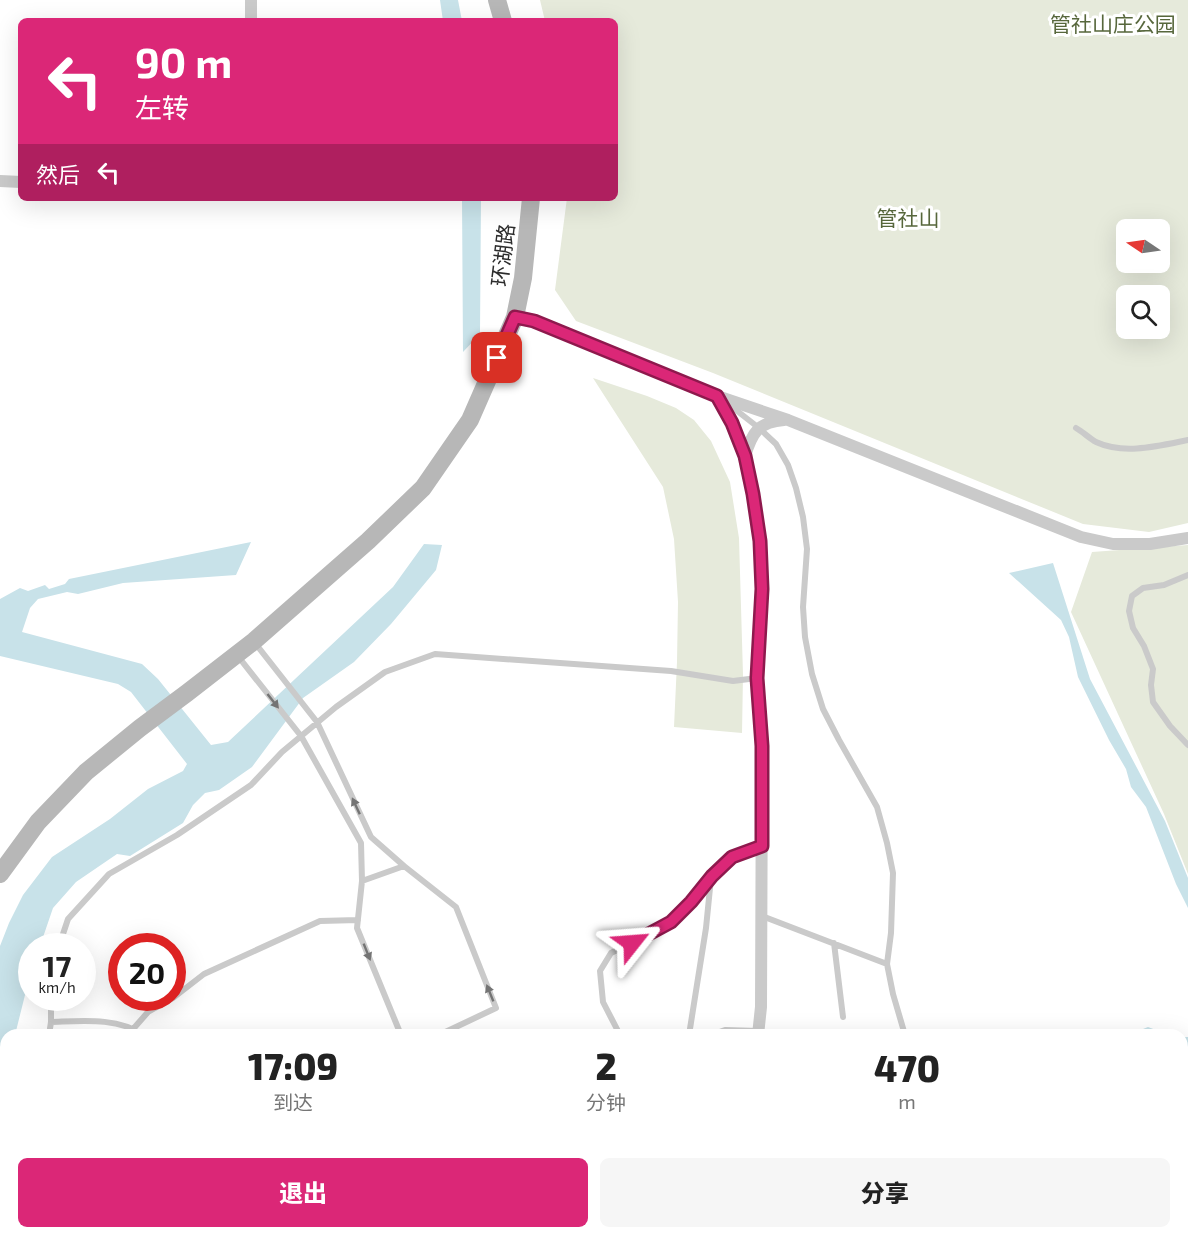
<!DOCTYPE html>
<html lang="zh">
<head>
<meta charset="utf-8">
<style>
	:root { --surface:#fff; --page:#f6f6f6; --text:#222; --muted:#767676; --accent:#db2777 }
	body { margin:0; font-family:"Exo 2","Noto Sans SC",sans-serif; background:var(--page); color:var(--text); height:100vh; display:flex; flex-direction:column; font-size:22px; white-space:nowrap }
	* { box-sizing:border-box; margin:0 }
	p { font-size:20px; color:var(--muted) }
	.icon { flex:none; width:33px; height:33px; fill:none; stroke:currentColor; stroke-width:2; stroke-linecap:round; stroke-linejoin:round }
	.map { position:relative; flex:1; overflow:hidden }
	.side { position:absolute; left:0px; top:1029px; width:1188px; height:210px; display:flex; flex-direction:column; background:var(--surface); border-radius:18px 18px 0 0; box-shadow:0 6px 24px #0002 }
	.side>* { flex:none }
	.hud { position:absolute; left:18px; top:18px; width:600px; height:183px; border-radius:9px; box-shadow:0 6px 24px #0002; background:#db2777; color:#fff; overflow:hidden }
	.needle { width:39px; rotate:283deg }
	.tools { position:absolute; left:1116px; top:219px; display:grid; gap:12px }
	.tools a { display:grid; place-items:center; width:54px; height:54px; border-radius:9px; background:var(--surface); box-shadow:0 6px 24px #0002; font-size:30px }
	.speed { position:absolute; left:18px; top:933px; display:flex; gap:12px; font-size:30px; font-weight:700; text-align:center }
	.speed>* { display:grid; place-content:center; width:78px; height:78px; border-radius:50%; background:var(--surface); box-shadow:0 6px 24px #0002; line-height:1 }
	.speed small { font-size:15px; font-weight:400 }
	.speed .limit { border:9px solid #d22; background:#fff; color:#111 }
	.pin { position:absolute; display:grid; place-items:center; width:51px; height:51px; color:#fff; margin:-26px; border-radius:12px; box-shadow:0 3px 9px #0006 }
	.me { position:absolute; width:66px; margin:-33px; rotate:62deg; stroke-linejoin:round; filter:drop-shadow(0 0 4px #0008) }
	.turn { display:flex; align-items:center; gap:21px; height:126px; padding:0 18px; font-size:27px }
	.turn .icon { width:78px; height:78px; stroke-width:2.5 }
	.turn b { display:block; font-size:42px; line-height:51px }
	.then { display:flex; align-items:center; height:57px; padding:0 18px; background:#0003; gap:12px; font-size:22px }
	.eta { display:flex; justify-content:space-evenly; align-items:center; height:102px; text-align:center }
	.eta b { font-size:36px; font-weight:800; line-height:42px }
	.button { display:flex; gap:12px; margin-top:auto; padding:12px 18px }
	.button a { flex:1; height:69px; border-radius:9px; background:var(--accent); color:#fff; font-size:24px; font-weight:800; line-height:69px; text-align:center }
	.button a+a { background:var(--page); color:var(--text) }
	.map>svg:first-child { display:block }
	.green { fill:#e6eadb; fill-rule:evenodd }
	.water { fill:#c8e2e9 }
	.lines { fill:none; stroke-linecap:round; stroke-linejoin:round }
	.lane { stroke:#cacaca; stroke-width:6 }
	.street { stroke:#cacaca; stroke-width:12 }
	.secondary { stroke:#b7b7b7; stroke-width:18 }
	.oneway { fill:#747474 }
	.route-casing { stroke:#8e194d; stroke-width:15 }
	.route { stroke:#db2777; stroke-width:10 }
	.labels { text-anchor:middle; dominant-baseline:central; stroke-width:6; stroke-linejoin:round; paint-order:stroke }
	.park-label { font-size:21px; fill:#57673c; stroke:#fff }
	.street-label { font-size:21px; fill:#2d2d2d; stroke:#fff }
</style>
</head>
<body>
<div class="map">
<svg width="1188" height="1239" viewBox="0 0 1188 1239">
	<rect width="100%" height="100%" fill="#fff"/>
	<path class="green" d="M540,0H1188V523L1149,532L1083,524L713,373L576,321L555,290L567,198H615V21H545ZM1126,230H1160V262H1126ZM1126,296H1160V328H1126Z
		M593,378L647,396L676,408L694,420L711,441L730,482L739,538L743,675L742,733L674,727L677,662L678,602L674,539L663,487Z
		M1188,545V874L1164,814L1071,612L1092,552Z"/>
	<path class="water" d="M440,0H458L462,21H443Z
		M462,198H481L480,334L463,352Z
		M251,542L236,575L123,583L78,594L67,592L38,599L30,608L22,632L142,664L158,679L211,745L228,742L393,587L424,544L442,545L436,570L391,624L354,662L303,698L252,767L219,790L205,793L193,805L183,823L130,856L117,854L76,882L53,908L40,946H32L31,971L15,1035H6V1077L2,1095L6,1108V1140L2,1149L5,1233L6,1239H0V946L9,923L23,895L52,857L110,819L148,789L183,771L187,764L131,692L118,684L0,656V599L20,588L28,591L45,585L49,589L65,584L69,579Z
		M1053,563L1090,679L1165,821L1188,878V908L1176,884L1146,807L1131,787L1126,769L1109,740L1078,677L1069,637L1061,620L1009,573Z
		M1148,1027L1169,1035H1128Z
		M1182,1037H1188V1138L1186,1126L1182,1122Z
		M1188,1144V1239H1180C1186,1222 1188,1201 1185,1183L1182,1181V1162L1185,1160Z"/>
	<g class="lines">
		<path class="lane" d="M727,403L759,428L776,444L788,465L796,488L803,517L807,549L803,607L805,637L812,674L823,709L839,740L877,807L887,843L893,873L891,933L887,964L893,994L905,1035
			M1076,428C1083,432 1089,438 1096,442C1124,455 1158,446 1188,440
			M1188,575L1164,585L1143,588L1132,596L1129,611L1133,628L1144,646L1153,669L1151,685L1153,702L1170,726L1188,745
			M255,643L317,722L371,837L404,866L456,907L496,1008L439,1035
			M237,655L301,736L361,843L362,881L357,928L401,1035
			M362,881L404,866
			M762,916L887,964
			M834,943L843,1017
			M59,946L68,919L109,874L177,835L251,785L282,752L336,707L385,672L435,654L671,671L733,681L757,678
			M51,1022C82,1021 117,1017 144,1035
			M134,1028L148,1012L173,998L204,974L320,921L358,920
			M49,1035L51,1022V998
			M620,1035L603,1002L600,971L611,953L671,922L691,902L712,876L732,857L762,846
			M689,1035L706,928L711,878
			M711,1035L725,1030L758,1031
			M49,1233L50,1239
			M607,1239L622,1233
			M924,1239L926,1233"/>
		<path class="street" d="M251,21V0
			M0,181L21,182
			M515,317L534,322L717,396L788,420L1081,537L1113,544H1150L1188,538
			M717,396L732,423L745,456L753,494L760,541L762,589L757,678L762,746L761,1007L758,1035
			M745,456C752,433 758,422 784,420
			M745,1233L746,1239"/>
		<path class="secondary" d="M497,0L503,21
			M0,874L38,822L86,772L140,728L187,693L254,641L368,541L423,488L470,420L515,317L523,278L531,198"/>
	</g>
	<defs><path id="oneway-solid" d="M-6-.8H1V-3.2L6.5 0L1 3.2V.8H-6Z" transform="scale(1.5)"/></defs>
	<g class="oneway">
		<use href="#oneway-solid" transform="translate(273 701) rotate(52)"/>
		<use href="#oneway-solid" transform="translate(356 806) rotate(-115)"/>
		<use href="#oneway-solid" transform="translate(367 952) rotate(68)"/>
		<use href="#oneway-solid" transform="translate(490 993) rotate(-112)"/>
	</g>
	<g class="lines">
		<g class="route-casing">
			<path id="route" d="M497,358L515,317L534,321L717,396L732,423L745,456L753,494L760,541L762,589L757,678L762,746V846L732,857L712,876L691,902L671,922L632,943"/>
		</g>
		<use href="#route" class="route"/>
	</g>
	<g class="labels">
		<g class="park-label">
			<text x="1113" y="23">管社山庄公园</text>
			<text x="908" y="217">管社山</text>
		</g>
		<g class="street-label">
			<text transform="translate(502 255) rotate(-83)">环湖路</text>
		</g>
	</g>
</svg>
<div class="tools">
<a><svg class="needle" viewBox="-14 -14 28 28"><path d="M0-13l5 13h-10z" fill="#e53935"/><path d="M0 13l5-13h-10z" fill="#767676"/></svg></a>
<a><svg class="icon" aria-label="search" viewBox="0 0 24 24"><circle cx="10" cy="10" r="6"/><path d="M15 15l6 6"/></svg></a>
</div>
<div class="speed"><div>17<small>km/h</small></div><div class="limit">20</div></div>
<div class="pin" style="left:497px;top:358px;background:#d93025"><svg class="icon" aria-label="arrive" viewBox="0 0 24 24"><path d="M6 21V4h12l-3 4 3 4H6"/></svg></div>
<svg class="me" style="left:632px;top:943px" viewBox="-20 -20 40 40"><path d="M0-17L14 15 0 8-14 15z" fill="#db2777" stroke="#fff" stroke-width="4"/></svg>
<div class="hud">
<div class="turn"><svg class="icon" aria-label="left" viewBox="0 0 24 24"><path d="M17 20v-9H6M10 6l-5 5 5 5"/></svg><div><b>90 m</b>左转</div></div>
<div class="then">然后<svg class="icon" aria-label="left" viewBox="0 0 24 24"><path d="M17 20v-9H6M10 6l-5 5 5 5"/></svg></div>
</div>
<section class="side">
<div class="eta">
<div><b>17:09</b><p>到达</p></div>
<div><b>2</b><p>分钟</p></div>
<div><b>470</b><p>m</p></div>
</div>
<div class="button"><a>退出</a><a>分享</a></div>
</section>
</div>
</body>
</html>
